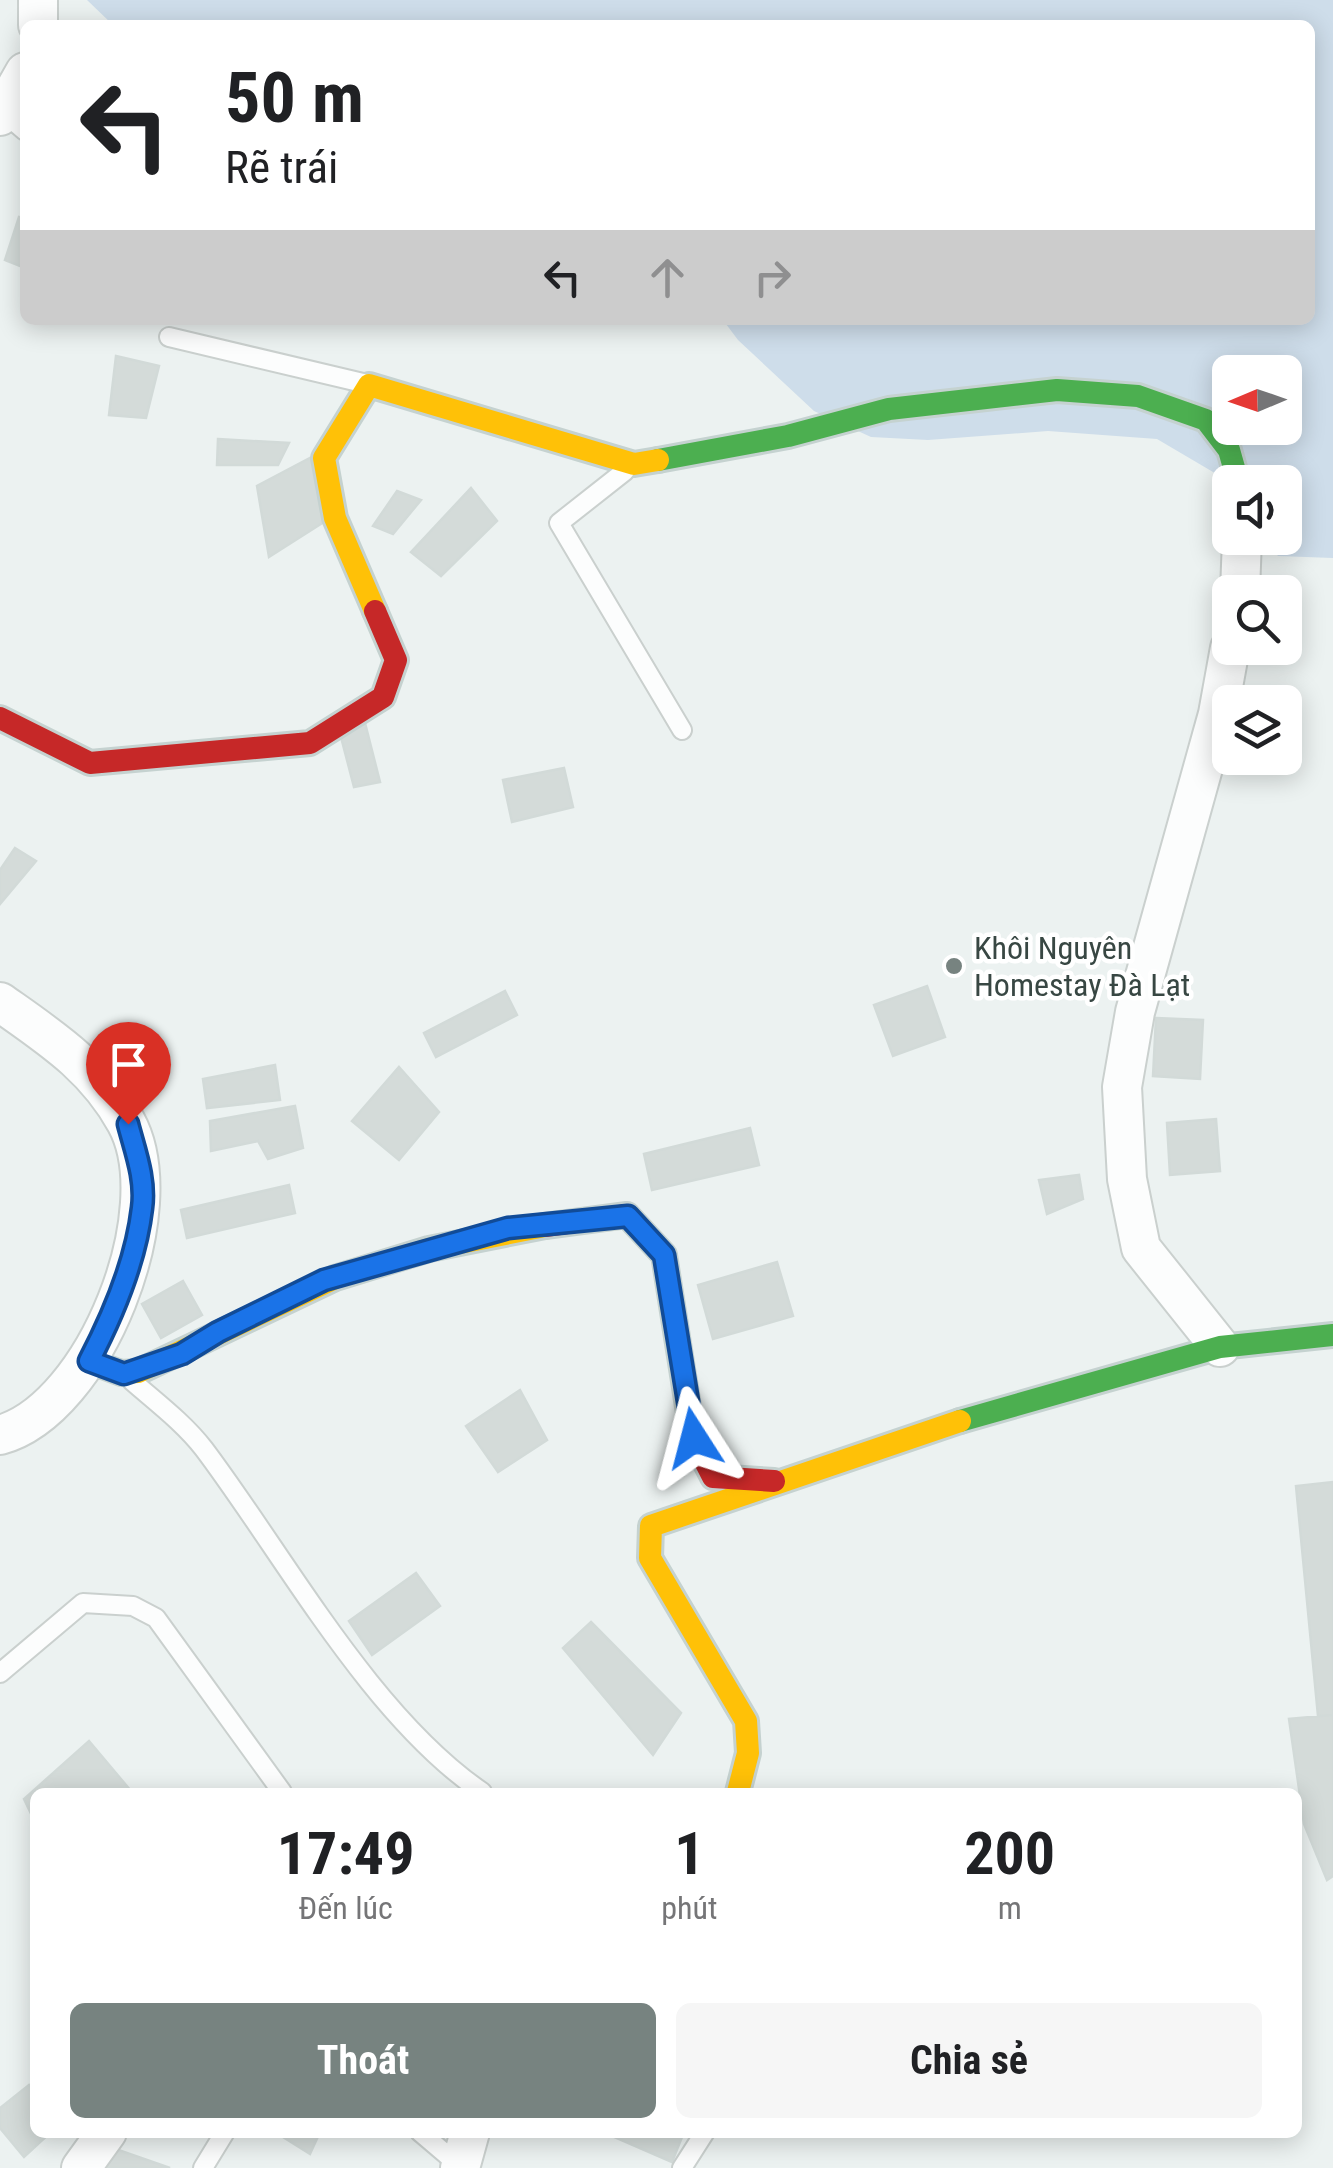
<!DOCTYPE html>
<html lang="vi">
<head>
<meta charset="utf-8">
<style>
	:root { --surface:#fff; --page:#f6f6f6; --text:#202124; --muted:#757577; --accent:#778380 }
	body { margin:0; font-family:"Roboto Condensed",sans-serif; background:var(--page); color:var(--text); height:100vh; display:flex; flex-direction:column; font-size:38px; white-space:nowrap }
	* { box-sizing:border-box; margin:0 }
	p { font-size:32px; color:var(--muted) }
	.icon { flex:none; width:55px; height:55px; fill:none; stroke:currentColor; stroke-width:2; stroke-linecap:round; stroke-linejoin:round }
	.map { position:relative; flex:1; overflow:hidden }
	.panel { position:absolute; left:30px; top:1788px; width:1272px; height:350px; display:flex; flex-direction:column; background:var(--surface); border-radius:15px; box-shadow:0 5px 25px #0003 }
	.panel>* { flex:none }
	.hud { position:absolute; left:20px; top:20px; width:1295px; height:305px; border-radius:15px; box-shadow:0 5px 25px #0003; background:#fff; color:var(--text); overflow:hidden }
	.needle { width:65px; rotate:268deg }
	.buttons { position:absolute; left:1212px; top:355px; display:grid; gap:20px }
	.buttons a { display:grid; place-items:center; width:90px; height:90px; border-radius:15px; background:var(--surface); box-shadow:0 5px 25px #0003; font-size:50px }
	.pin { position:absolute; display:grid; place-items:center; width:85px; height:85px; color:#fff; margin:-102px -42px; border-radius:50% 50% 50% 0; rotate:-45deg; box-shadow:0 0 10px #0007 }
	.pin .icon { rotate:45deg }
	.me { position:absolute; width:110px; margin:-55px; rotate:351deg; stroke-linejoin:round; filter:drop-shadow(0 0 8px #0008) }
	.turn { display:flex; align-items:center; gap:35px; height:210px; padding:0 40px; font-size:45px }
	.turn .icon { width:130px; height:130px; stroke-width:2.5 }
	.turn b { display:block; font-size:70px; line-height:85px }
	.lanes { display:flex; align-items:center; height:95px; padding:0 40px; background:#0003; justify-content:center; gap:50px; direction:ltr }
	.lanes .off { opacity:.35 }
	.eta { display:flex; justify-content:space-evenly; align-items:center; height:170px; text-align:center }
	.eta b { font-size:60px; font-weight:700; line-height:70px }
	.action { display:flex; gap:20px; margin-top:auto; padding:20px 40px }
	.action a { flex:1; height:115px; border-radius:15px; background:var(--accent); color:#fff; font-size:40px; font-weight:700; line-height:115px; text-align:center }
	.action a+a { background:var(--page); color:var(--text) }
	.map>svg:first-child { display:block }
	.green { fill:#ceddea; fill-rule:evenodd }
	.building { fill:#d4dbd9; stroke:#d2dad8; stroke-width:2.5 }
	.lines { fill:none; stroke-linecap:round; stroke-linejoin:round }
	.lane-casing { stroke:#cad0ce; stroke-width:22 }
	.street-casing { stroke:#cad0ce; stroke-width:42 }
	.fast-casing { stroke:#c5d2d0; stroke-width:28 }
	.slow-casing { stroke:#c5d2d0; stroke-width:28 }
	.jam-casing { stroke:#c5d2d0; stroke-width:28 }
	.lane { stroke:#fcfdfd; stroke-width:18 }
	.street { stroke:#fcfdfd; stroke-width:38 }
	.fast { stroke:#4caf50; stroke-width:22 }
	.slow { stroke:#ffc107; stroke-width:22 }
	.jam { stroke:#c62828; stroke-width:22 }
	.route-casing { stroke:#114b97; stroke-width:25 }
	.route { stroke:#1a73e8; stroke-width:18 }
	.poi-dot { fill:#778380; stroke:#fff; stroke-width:4 }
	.labels { text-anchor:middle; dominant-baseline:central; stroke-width:9; stroke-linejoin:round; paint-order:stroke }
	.poi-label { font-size:32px; fill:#384743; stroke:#fff; text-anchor:start }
</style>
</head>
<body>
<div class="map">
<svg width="1333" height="2168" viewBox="0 0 1333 2168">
	<rect width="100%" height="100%" fill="#ecf2f1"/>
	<path class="green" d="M87,0H1333V558L1278,556L1261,538H1285V482H1230L1157,439L1048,431L928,440L871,437L814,411L738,340L723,320H1310V25H113ZM1230,372H1285V428H1230Z"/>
	<path class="building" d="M19,217L25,218V268L5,260Z
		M116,356L159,366L146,418L109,415Z
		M218,439L289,443L278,465H217Z
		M312,457L324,522L269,557L257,486Z
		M471,488L497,521L441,576L411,552Z
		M397,491L421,500L393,534L373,526Z
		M365,723L380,782L354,787L341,737Z
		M564,768L573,807L512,822L503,780Z
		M15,848L36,861L0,904V870Z
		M927,986L945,1037L893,1056L874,1005Z
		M505,991L517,1015L436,1057L424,1033Z
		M1156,1018L1203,1020L1200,1079L1153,1076Z
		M275,1065L280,1100L207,1108L203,1079Z
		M399,1067L439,1112L399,1160L352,1121Z
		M295,1106L303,1148L268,1159L258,1141L211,1151L210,1121Z
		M1216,1119L1220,1171L1170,1175L1167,1123Z
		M750,1128L759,1165L652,1190L644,1154Z
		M1079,1175L1083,1199L1047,1214L1039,1180Z
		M289,1185L295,1213L187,1238L181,1210Z
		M777,1262L793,1316L713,1339L698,1285Z
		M183,1281L202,1315L161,1338L142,1304Z
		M520,1390L547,1440L498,1472L466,1426Z
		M1333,1482V1715L1318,1716L1296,1486Z
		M416,1573L440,1606L372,1655L349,1621Z
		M591,1622L681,1713L653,1755L563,1648Z
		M1333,1715V1876L1327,1880L1304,1824L1289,1719Z
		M89,1741L131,1791L35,1792V1822L24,1799Z
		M29,2085L35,2093V2132H51L24,2157L0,2128V2108Z
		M275,2132H320L310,2154Z
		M603,2132H684L672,2162Z
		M104,2145L170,2168H93Z"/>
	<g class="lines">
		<g class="lane-casing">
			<path id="lane" d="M3,112L25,131
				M169,337L363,383
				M625,471L559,523L682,730
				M132,1381C156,1402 184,1423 204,1449C286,1558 370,1715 482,1792
				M0,1673L83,1603L133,1606L156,1618L282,1792
				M420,2132L460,2166
				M203,2168L225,2132
				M682,2168L705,2132"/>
		</g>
		<g class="street-casing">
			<path id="street" d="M38,0V25
				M0,116L25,72
				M1240,592L1242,538
				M0,1002C51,1038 95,1066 126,1122C174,1209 95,1409 0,1435
				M1220,1347L1141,1248L1127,1179L1122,1087L1135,1012L1218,714L1230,648
				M81,2168L107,2132
				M460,2168L470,2132"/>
		</g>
		<g class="fast-casing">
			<path id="fast" d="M658,460L788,436L889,409L1057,390L1138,396L1206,420L1229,450L1238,482
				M960,1421L1220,1347L1333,1335"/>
		</g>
		<g class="slow-casing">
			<path id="slow" d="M375,611L335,518L324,458L369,385L634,464L658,460
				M89,1361L121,1373L138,1372L335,1278L429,1249L545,1226
				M738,1792L748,1753L746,1721L650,1558L651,1526L960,1421"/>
		</g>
		<g class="jam-casing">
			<path id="jam" d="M0,718L90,763L310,743L383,697L396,660L375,611
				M545,1226L627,1215L664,1255L693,1438L713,1477L774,1481"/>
		</g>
		<use href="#lane" class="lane"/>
		<use href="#street" class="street"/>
		<use href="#fast" class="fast"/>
		<use href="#slow" class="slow"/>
		<use href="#jam" class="jam"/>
	</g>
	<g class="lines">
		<g class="route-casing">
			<path id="route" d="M128,1124C135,1151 146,1179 142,1208C136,1260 113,1315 89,1361L124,1374L182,1354L218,1332L324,1280L508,1228L628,1216L664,1255L694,1438"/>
		</g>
		<use href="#route" class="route"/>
	</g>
	<circle class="poi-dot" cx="954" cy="966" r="10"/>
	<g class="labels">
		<g class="poi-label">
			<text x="974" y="948">Khôi Nguyên<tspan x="974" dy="37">Homestay Đà Lạt</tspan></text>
		</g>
	</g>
</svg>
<div class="buttons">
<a><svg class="needle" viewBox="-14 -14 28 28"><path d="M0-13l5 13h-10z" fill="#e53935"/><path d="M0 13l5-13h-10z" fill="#757577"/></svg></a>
<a><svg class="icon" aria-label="sound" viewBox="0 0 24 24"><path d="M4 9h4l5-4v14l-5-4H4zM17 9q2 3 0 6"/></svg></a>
<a><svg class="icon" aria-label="search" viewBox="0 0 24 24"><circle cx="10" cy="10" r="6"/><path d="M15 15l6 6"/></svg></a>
<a><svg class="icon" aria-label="layers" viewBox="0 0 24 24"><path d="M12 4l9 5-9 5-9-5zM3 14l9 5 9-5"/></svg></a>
</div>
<div class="pin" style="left:128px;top:1124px;background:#d93025"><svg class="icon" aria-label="arrive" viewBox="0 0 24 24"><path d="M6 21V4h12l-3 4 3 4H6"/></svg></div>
<svg class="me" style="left:694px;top:1438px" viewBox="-20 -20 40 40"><path d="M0-17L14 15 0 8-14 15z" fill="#1a73e8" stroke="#fff" stroke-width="4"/></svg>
<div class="hud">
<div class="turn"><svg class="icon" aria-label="left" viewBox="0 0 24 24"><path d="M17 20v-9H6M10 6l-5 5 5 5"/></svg><div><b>50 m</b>Rẽ trái</div></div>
<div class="lanes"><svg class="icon" aria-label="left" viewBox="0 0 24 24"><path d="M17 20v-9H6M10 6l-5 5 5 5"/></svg><svg class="icon off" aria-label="ahead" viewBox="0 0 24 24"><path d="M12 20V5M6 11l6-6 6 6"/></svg><svg class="icon off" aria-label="right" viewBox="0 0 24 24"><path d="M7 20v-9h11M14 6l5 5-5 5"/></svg></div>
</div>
<section class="panel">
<div class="eta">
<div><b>17:49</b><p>Đến lúc</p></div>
<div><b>1</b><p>phút</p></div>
<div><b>200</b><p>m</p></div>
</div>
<div class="action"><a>Thoát</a><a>Chia sẻ</a></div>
</section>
</div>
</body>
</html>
